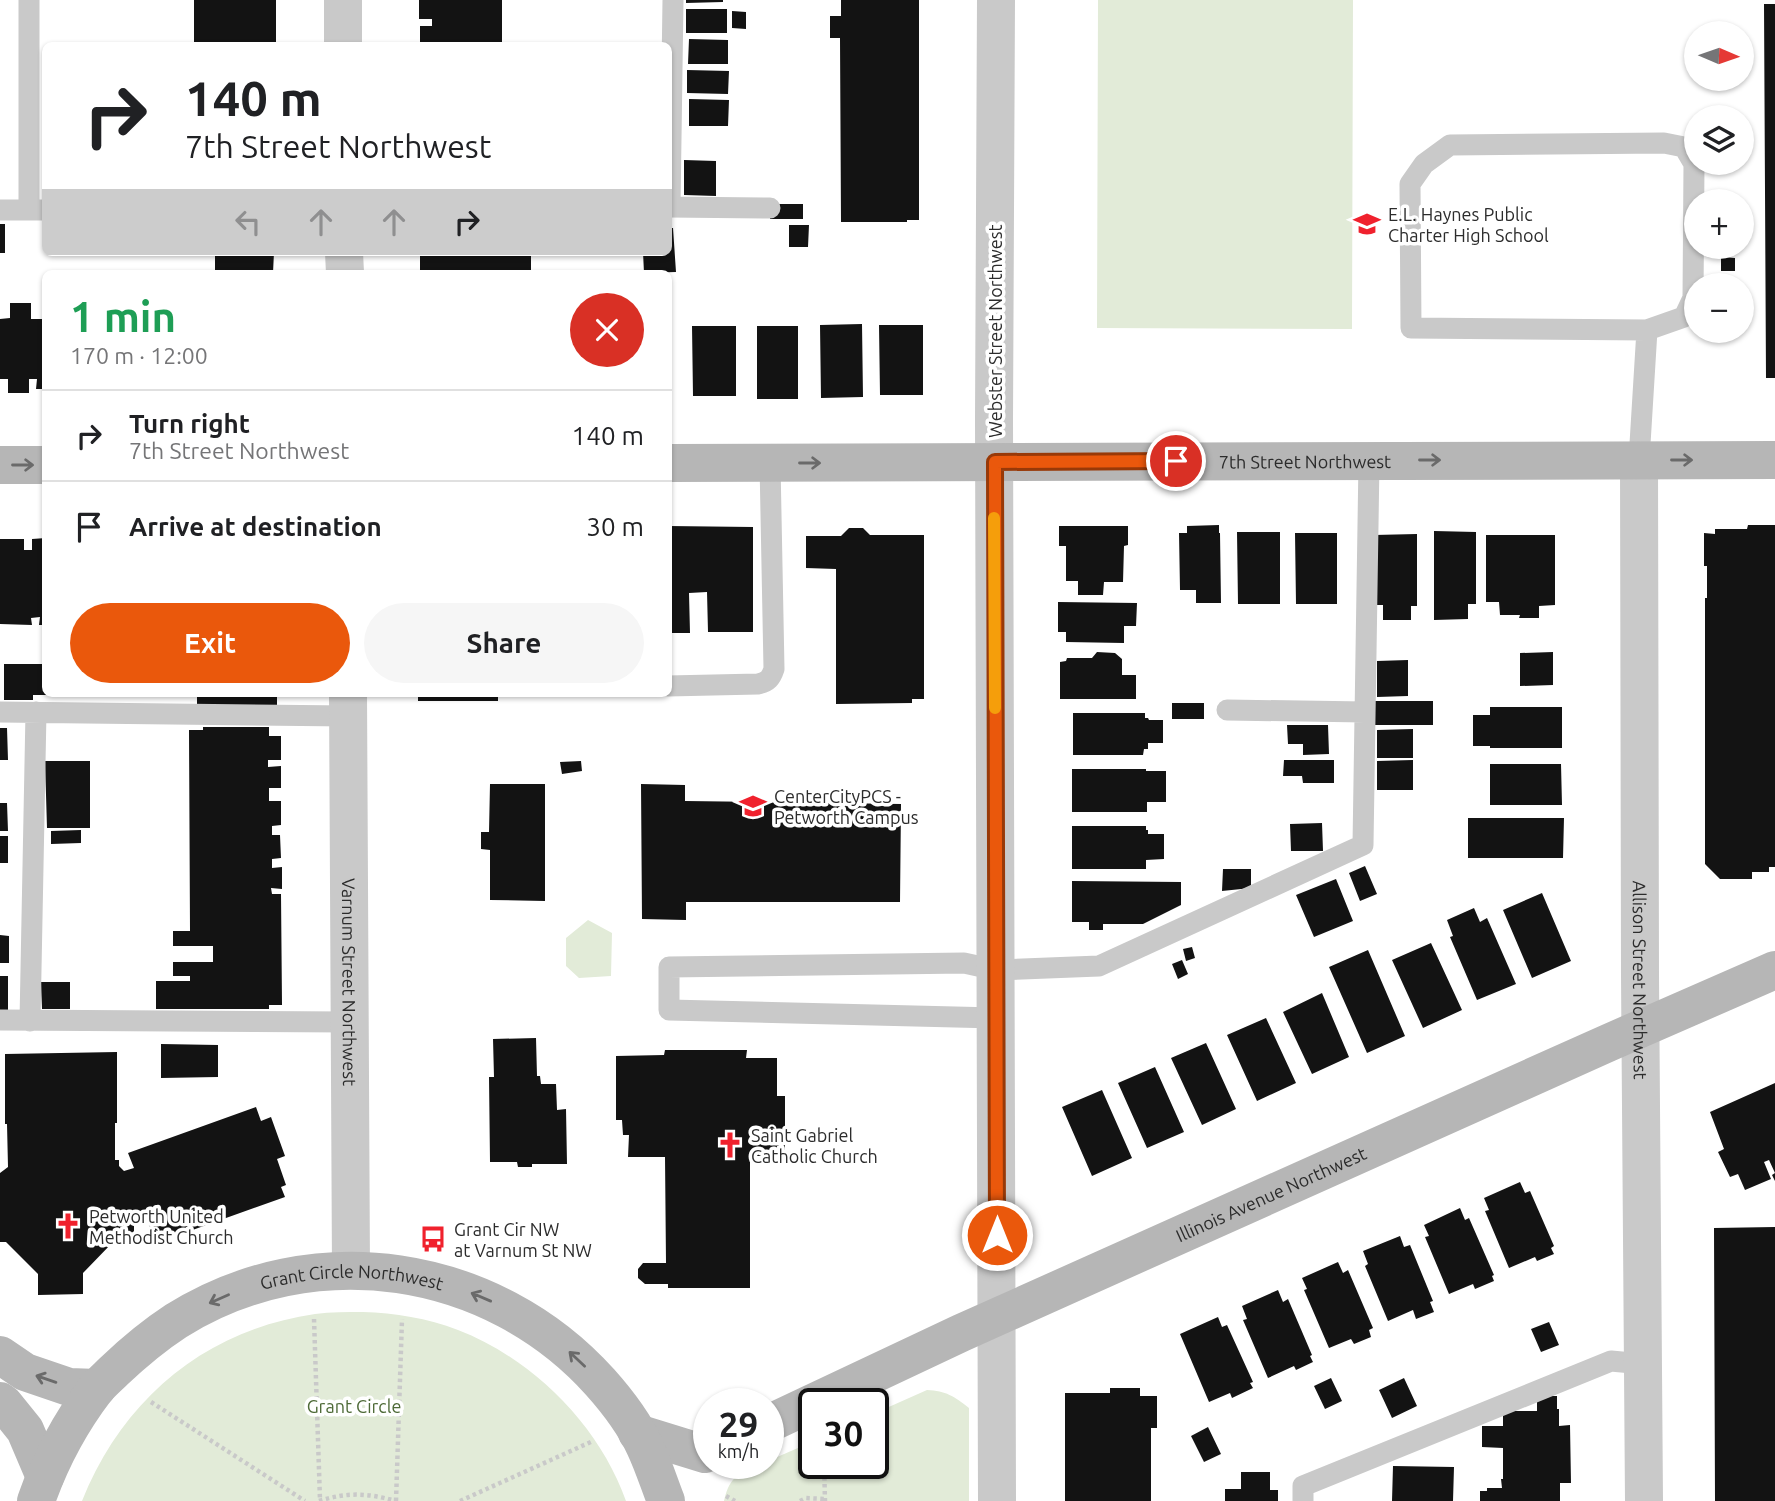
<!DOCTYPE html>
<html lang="en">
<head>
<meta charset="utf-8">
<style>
	:root { --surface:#fff; --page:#f6f6f6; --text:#202124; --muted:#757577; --line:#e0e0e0; --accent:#ea580c }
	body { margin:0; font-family:Ubuntu,sans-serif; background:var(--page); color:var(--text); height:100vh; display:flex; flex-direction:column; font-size:26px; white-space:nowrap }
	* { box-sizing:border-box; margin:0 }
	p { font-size:23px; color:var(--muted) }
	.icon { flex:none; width:38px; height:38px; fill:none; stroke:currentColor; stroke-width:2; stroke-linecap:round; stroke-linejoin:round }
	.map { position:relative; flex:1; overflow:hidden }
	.drawer { position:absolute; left:42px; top:270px; width:630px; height:427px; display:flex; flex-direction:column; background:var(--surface); border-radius:10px; box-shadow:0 2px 5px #0004 }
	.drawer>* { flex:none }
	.hud { position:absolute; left:42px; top:42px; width:630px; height:214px; border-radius:10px; box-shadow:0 2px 5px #0004; background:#fff; color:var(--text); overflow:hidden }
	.needle { width:46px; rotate:92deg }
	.fabs { position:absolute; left:1684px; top:21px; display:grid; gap:14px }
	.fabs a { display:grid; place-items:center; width:70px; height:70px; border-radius:50%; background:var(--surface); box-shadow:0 2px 5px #0004; font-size:35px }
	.speed { position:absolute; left:693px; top:1388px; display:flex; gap:14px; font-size:35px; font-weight:700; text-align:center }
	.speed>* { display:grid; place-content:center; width:91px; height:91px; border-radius:50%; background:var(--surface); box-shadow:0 2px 5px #0004; line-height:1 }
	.speed small { font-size:18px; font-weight:400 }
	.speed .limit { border:4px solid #111; border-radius:10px; background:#fff; color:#111 }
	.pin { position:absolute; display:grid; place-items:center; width:60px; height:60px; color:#fff; margin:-30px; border:4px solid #fff; border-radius:50%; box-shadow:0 2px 7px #0007 }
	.me { position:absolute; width:77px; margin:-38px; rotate:0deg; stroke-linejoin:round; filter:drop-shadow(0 0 5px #0008) }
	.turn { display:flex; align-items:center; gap:24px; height:147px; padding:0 28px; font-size:32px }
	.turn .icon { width:91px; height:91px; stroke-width:2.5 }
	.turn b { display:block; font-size:49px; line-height:60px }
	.lanes { display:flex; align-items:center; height:66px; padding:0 28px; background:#0003; justify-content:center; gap:35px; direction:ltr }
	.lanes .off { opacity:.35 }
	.round { display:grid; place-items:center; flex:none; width:74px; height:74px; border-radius:37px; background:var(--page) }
	.head { display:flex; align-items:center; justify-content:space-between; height:119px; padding:0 28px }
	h1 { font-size:42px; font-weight:600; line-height:52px; color:#1e9e55 }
	.button { display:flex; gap:14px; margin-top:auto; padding:14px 28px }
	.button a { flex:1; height:80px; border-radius:42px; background:var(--accent); color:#fff; font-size:28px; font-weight:600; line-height:80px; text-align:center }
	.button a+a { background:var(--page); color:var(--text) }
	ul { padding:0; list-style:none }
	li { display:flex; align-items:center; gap:21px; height:91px; padding:0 28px; border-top:2px solid var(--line) }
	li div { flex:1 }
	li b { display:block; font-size:26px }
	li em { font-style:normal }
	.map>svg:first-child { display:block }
	.green { fill:#e2ebd8 }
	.building { fill:#131313 }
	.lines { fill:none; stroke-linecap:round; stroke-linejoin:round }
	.path { stroke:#c9c9c9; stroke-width:4.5; stroke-dasharray:3.5 3.5; stroke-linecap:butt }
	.lane { stroke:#c9c9c9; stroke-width:21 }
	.street { stroke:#c9c9c9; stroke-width:38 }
	.secondary { stroke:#b6b6b6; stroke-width:38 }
	.oneway { stroke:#6a6a6a }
	.route-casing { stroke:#983908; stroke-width:18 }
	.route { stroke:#ea580c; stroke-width:12 }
	.slow { stroke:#f59e0b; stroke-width:12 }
	.labels { text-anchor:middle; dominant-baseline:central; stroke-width:7; stroke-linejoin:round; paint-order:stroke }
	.poi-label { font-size:18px; fill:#2c2c2c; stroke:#fff; text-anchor:start }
	.street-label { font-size:18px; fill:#2c2c2c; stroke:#fff }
	.park-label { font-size:18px; fill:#4e6a37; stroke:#fff }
</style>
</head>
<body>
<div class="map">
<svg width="1775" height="1501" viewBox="0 0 1775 1501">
	<rect width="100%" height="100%" fill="#fff"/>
	<path class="green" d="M1098,0H1353L1352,329L1097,328Z
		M588,920L612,933L611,976L579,978L566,966V938Z
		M363,1312C395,1313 427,1318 458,1330C533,1359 599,1425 626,1501H82C123,1399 205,1330 315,1314C331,1312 347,1312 363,1312Z
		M927,1390C946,1391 954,1396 969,1408V1501H724C730,1474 741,1473 763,1463H768V1461L814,1441V1463H873V1414Z"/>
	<path class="building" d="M194,0H276V46H194Z
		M419,0H502V46H420V26H432V19H419Z
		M686,0H723V2L686,3Z
		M841,0H919V220H907V222H841L840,38H830V16H841Z
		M1764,4H1775V378H1766Z
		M686,9H727V33H686Z
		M732,11L746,12V29L732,28Z
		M689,39L728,40V64H688Z
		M687,70L729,71L728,94L687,93Z
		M689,99L729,100L728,126H689Z
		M684,160L716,161V196L684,195Z
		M770,204H803V219H770Z
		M0,224H5V253H0Z
		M789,225H809L808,247H789Z
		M668,228H673L676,272L644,273L643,252H668Z
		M215,252H274L273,273H215Z
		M420,252H531V273H420Z
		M1721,257L1735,258V271H1721Z
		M10,303H31V319H42V303H46V389H36L37,379H29V393H8V379H0V319L10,318Z
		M862,324L863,397L821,398L820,325Z
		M879,325H923V395H880Z
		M692,326H736V396H693Z
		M757,326H798V399H757Z
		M668,327H672V398H668Z
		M1219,525V533H1220L1221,603H1196V590H1180L1179,533H1187V526Z
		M1748,525H1775V867H1769V872H1752V879H1720L1705,864V598H1707V566H1704V533L1715,534V529H1747Z
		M668,526L753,527V632H708L707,592L689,593L690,633H668Z
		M1059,526H1128V545L1124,546L1123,582H1104L1103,595H1078V581H1066V546H1059Z
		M849,528H863L870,535H924V699H912V703L836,704V569L806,568V536H841Z
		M1434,531L1476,532V604H1468V619L1434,620Z
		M1237,532H1280V604H1238Z
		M1295,533H1337V604H1296Z
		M1417,534V606H1411V620H1383V605H1374V535Z
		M1486,535H1555V605L1539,606V618H1519L1520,615H1500L1499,602H1486Z
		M46,538V625H39L40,617L31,618L32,625L0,624V539H24V550H32V539Z
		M1058,602L1137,603L1136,626H1124V643L1066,642V632H1058Z
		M1097,652L1115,653L1122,659V675H1136V699H1060V662L1066,661L1067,658H1092Z
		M1553,652V685L1520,686V653Z
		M1408,660V696L1377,697V661Z
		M4,664H46V695H33V700H4Z
		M197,693H277V708H197Z
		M418,693H498V701H418Z
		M1375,701H1433V725H1375Z
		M1172,703H1204V719H1172Z
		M1490,707H1562V748H1490V746H1473V715H1490Z
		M1073,713H1145V718H1148L1149,720H1163V743H1148V749H1144L1143,755H1073Z
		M1287,725H1328L1329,754L1303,755V744H1288Z
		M203,727H269V736H281V760H268V767L281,766V788H269V801H281V825L272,826V835H280L281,858L272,859V868L282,867V889L271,888L272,894H281L282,1005H269V1009H156V981H190V976H173V962H213V946H173V931H190L189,730H203Z
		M0,728H7L8,760H0Z
		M1413,729V758H1377V730Z
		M1284,760H1334V783H1303L1302,776H1283Z
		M1413,760V790H1377V761Z
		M45,761H90V828H47Z
		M581,761L582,771L562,774L560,762Z
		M1490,764H1561L1562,805H1490Z
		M1072,769H1146V771H1166V802H1147V812H1072Z
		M490,784H545V901L490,900V850L481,849V832H489Z
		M641,784L685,785V801L901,804L900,902H686V920L642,919Z
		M0,803H7L8,831H0Z
		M1468,818H1564L1563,858H1468Z
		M1322,823L1323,851H1291L1290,824Z
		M1072,826H1146V830H1148V834H1164V859L1146,860V869H1072Z
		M81,830V843L51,844V831Z
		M0,836H8V863H0Z
		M1365,866L1377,894L1360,901L1349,873Z
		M1223,869H1251V888L1222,891Z
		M1336,879L1353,921L1314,937L1296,895Z
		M1072,881L1181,882V905L1143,924H1103V930H1089V922H1072Z
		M1542,893L1571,961L1532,978L1503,910Z
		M1474,908L1480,922L1487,918L1516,984L1477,1000L1450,937L1453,936L1447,920Z
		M0,935L9,936V963H0Z
		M1431,943L1462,1010L1423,1028L1392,960Z
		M1192,947L1195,958L1186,961L1183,949Z
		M1368,950L1405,1036L1367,1053L1329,967Z
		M1182,960L1188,974L1178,979L1172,964Z
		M0,976H8V1010H0Z
		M41,982H70V1009H42Z
		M1322,993L1349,1057L1312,1074L1283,1012Z
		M1266,1018L1296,1083L1257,1101L1227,1035Z
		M536,1038L537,1076H540L541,1084H556L557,1110L566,1109L567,1164H532V1167H518L517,1162H490L489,1077H494L493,1039Z
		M1206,1043L1236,1109L1202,1125L1171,1058Z
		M161,1044L218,1045V1077L161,1078Z
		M665,1050H747L746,1058H777V1096H785V1156H750V1288H668V1284H645L638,1278V1269L643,1263H666L665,1157H628L629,1135H623L622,1120H616V1056L664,1055Z
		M117,1052V1123H115V1160H119V1166L124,1171L134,1168L128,1153L256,1107L261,1121L271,1117L285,1156L277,1159L286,1185L281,1187L285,1197L159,1242L156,1233L152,1234L145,1214L134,1213V1241H114L83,1273V1294L38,1295V1274L6,1242H0V1173L8,1167L7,1124H5V1054Z
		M1155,1067L1184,1132L1147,1148L1118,1083Z
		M1775,1083V1181L1772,1175L1775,1173L1769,1160L1764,1162L1771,1179L1745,1190L1738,1174L1730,1177L1718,1152L1724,1149L1710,1112Z
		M1102,1090L1132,1158L1092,1176L1062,1107Z
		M1520,1182L1525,1193L1530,1191L1554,1246L1551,1248L1554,1254L1537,1261L1535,1257L1509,1268L1485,1211L1489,1210L1484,1198Z
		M1460,1208L1465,1220L1469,1218L1494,1275L1492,1276L1494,1281L1475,1289L1473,1284L1449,1294L1425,1237L1429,1236L1424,1225Z
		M1775,1227V1501H1715L1714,1228Z
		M1400,1236L1404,1247L1410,1245L1433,1301L1430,1302L1434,1312L1416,1319L1413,1310L1388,1321L1365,1266L1368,1264L1363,1251Z
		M1338,1262L1343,1273L1348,1270L1373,1328L1369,1330L1371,1337L1354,1344L1351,1339L1329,1348L1304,1290L1307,1289L1302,1278Z
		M1278,1290L1283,1302L1288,1299L1312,1355L1310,1356L1313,1362L1296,1370L1294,1366L1268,1378L1243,1320L1247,1319L1242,1306Z
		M1218,1317L1222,1327L1227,1325L1253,1382L1250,1383L1253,1388L1232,1398L1230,1393L1209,1402L1180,1334Z
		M1549,1322L1559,1345L1541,1352L1531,1329Z
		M1331,1378L1342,1401L1325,1409L1314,1386Z
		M1404,1378L1417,1406L1392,1418L1379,1390Z
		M1110,1388H1140V1396H1157V1428H1151V1501H1065V1393H1110Z
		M1537,1396H1557V1409H1559V1426L1570,1425L1571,1483H1560V1501H1480V1491H1487V1488H1502L1501,1479H1503V1448L1482,1447V1426H1503V1411H1537Z
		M1208,1427L1221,1454L1204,1462L1191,1436Z
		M1393,1466L1454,1467L1453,1501H1392Z
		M1241,1472H1270V1490H1278V1501H1225V1489H1241Z"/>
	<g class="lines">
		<path class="path" d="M314,1319L320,1500
			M151,1402L305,1501
			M824,1463L825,1501
			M726,1496L735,1501
			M319,1501C348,1492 367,1493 396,1501
			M396,1501L402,1319
			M460,1501L593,1441
			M800,1501L806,1498L825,1499"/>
		<path class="lane" d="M1664,143L1684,147L1694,164L1693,298L1684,317L1647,330L1411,328L1410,184L1424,164L1450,145Z
			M668,207L770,208
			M670,207L673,0
			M0,210H46
			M29,210V0
			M1639,460L1647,330
			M668,686L758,684C768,682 771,678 774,669L770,463
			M1227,710L1365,712
			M0,712L348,716
			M996,1018L669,1010V967L964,963L996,970L1099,966L1363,845L1369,461
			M0,1020L350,1022
			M30,1021L36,712
			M1303,1501V1486L1611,1361L1643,1364"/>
		<g class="street">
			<path d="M996,0L994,420L997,1501"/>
			<path d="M343,46V0"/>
			<path d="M344,252L345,273"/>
			<path id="s1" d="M1639,460L1640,975L1644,1501"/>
			<path id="s2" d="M348,693L351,1270"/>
		</g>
		<g class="secondary">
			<path id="s3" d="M668,463L1775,460"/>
			<path d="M0,465H46"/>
			<path d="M0,1355L25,1372L69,1387L97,1388"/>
			<path d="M0,1401L4,1404L25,1430L45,1477"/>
			<path id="s4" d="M768,1424L961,1333L1608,1043L1775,970"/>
			<path d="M637,1433L705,1454"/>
			<path id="s5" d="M36,1501C50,1461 70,1423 96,1389C101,1383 108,1377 114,1371C134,1352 153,1336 176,1321C313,1235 492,1262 600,1382C617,1401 634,1423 645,1447C653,1464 659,1483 666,1501"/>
		</g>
	</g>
	<defs><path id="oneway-shaft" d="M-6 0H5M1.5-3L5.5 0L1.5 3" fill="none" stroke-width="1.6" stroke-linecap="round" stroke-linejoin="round" transform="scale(1.75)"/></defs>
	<g class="oneway">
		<use href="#oneway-shaft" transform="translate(1430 460)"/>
		<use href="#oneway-shaft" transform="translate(1682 460)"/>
		<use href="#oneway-shaft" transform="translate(810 463)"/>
		<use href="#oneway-shaft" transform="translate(23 465)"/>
		<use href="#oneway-shaft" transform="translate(481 1297) rotate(-157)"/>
		<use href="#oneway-shaft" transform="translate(219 1299) rotate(156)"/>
		<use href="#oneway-shaft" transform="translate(577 1359) rotate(-137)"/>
		<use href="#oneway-shaft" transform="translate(46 1379) rotate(-161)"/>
	</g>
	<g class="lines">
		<g class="route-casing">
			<path id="route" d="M997,1235L995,462L1176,461"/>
		</g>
		<use href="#route" class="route"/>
		<path class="slow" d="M994,518L995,708"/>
	</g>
	<defs>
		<g id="school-bare" transform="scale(2.1)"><path d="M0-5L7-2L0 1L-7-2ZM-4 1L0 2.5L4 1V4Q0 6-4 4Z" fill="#f0212d" stroke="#fff" stroke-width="2.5" paint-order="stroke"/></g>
		<g id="church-bare" transform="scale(2.1)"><path d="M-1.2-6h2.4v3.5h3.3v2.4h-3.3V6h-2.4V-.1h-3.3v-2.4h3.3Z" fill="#f0212d" stroke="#fff" stroke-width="2.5" paint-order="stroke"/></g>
		<g id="bus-bare" transform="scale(2.1)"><path d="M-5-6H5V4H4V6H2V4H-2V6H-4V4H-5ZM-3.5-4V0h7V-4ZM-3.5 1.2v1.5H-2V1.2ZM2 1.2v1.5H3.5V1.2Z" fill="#f0212d" stroke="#fff" stroke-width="2.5" paint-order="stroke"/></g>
	</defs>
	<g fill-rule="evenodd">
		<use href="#school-bare" x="1367" y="224"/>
		<use href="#school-bare" x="753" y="806"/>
		<use href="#church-bare" x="730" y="1145"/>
		<use href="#church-bare" x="68" y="1226"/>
		<use href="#bus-bare" x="433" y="1239"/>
	</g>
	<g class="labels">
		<g class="poi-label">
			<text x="1388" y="214">E.L. Haynes Public<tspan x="1388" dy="21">Charter High School</tspan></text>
			<text x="774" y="796">CenterCityPCS -<tspan x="774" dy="21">Petworth Campus</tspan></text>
			<text x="751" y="1135">Saint Gabriel<tspan x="751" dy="21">Catholic Church</tspan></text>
			<text x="89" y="1216">Petworth United<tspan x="89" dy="21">Methodist Church</tspan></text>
			<text x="454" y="1229">Grant Cir NW<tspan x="454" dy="21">at Varnum St NW</tspan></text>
		</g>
		<g class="street-label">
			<text transform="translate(995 331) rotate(-90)">Webster Street Northwest</text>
			<text stroke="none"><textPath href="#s3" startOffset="637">7th Street Northwest</textPath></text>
			<text stroke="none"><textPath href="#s1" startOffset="520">Allison Street Northwest</textPath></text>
			<text stroke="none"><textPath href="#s2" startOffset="289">Varnum Street Northwest</textPath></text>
			<text stroke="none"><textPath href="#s4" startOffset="553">Illinois Avenue Northwest</textPath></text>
			<text stroke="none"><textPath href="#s5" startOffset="418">Grant Circle Northwest</textPath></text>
		</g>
		<g class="park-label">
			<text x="354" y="1406">Grant Circle</text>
		</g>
	</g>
</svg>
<div class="fabs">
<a><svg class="needle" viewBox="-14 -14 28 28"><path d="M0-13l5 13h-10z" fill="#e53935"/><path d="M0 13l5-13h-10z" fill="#757577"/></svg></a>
<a><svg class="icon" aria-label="layers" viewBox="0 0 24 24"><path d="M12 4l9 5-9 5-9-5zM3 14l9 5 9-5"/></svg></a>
<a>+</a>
<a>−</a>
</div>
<div class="speed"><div>29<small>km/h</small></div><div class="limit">30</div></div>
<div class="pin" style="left:1176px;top:461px;background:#d93025"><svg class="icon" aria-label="arrive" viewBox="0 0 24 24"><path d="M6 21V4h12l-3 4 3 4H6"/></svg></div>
<svg class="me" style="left:997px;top:1235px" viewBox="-20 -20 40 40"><circle r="17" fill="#ea580c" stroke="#fff" stroke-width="3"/><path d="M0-11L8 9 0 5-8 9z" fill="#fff"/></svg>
<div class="hud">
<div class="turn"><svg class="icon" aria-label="right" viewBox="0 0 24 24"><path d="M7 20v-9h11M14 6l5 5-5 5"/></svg><div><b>140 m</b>7th Street Northwest</div></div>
<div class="lanes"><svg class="icon off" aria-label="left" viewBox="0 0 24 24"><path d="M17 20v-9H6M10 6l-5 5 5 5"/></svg><svg class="icon off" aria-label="ahead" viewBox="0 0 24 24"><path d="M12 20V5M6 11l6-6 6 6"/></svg><svg class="icon off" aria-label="ahead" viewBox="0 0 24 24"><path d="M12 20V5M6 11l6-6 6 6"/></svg><svg class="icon" aria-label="right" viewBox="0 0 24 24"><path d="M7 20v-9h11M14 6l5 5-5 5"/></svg></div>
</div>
<section class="drawer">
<div class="head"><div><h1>1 min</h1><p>170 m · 12:00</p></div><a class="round" style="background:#d93025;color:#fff"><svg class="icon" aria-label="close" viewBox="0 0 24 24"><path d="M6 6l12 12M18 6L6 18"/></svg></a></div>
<ul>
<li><svg class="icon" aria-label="right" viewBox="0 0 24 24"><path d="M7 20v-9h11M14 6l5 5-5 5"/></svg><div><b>Turn right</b><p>7th Street Northwest</p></div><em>140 m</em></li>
<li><svg class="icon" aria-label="arrive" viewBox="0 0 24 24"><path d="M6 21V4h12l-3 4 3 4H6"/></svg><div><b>Arrive at destination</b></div><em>30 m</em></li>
</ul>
<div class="button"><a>Exit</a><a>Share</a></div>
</section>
</div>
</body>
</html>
